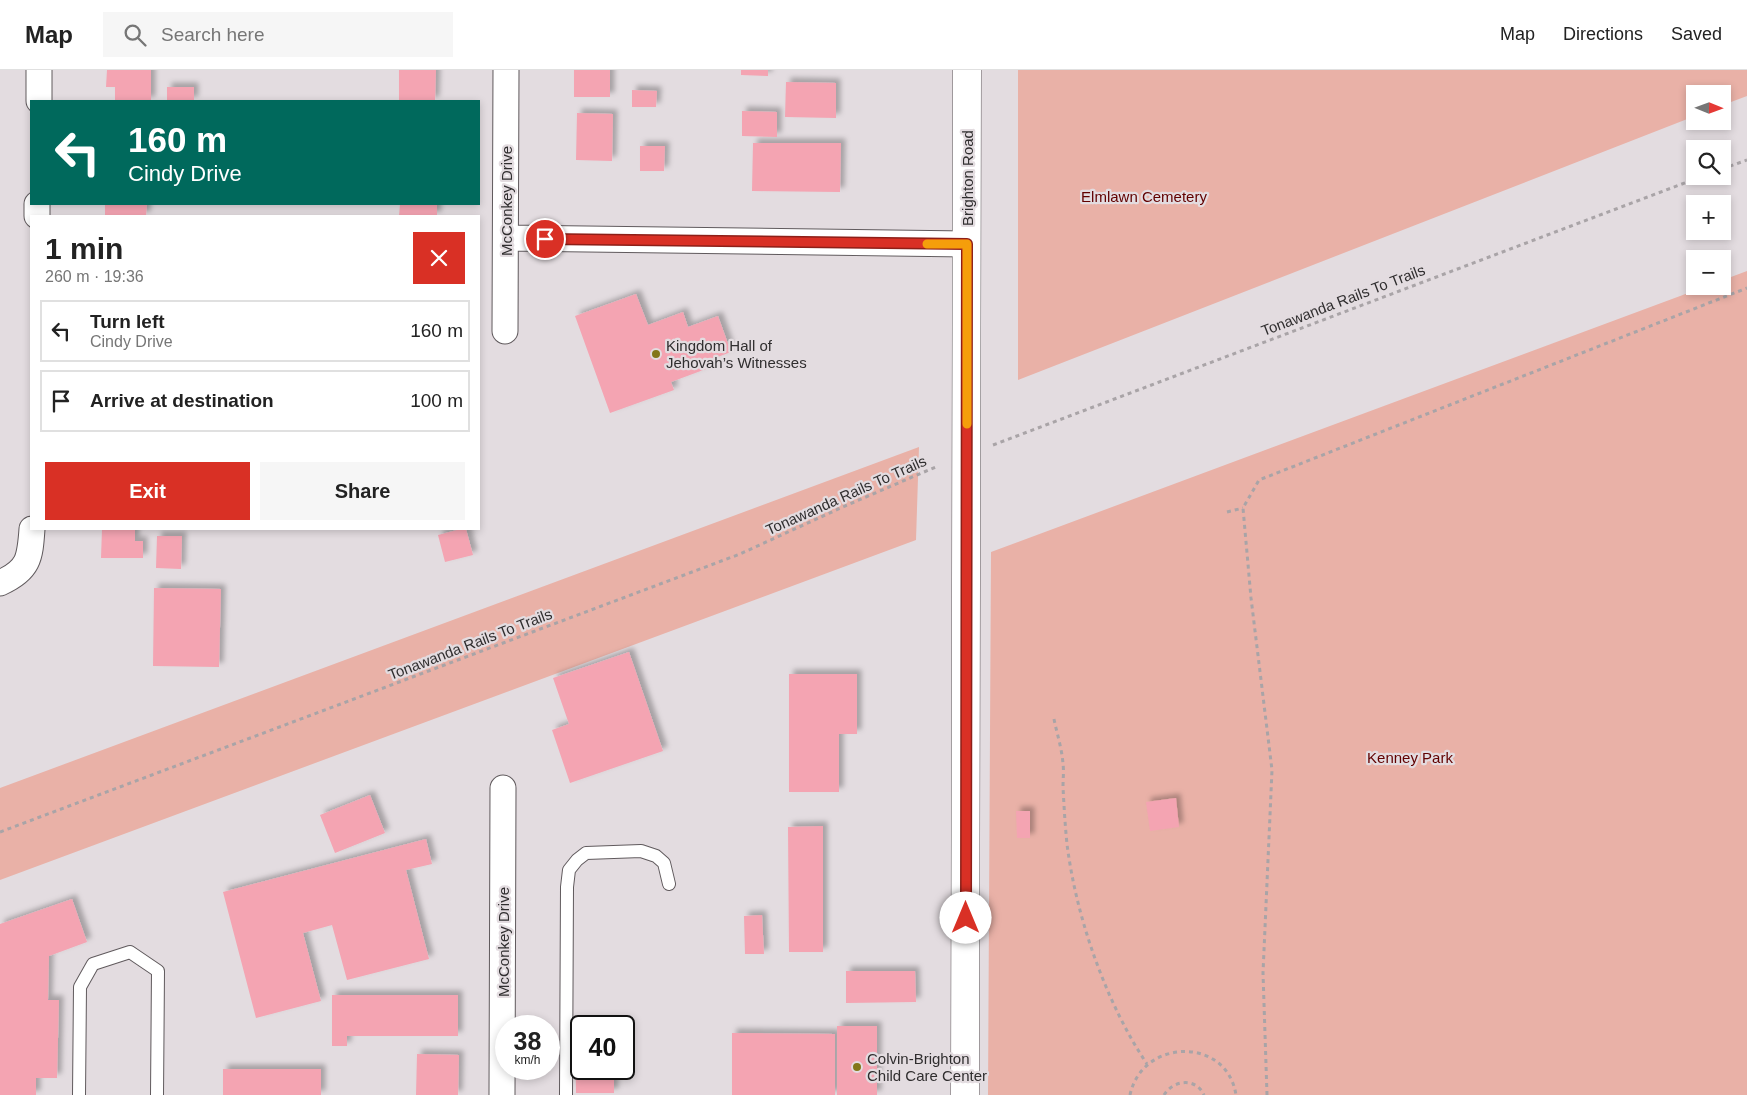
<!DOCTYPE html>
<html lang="en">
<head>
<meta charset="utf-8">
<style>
	:root { --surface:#fff; --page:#f6f6f6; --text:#222; --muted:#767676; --line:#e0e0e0; --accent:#d93025 }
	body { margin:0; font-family:Arial,sans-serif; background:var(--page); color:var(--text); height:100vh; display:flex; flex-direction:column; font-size:19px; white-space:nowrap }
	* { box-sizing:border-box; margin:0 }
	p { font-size:16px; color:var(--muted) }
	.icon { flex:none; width:28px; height:28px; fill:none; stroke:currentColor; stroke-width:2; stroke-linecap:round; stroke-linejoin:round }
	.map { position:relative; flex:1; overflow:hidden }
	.details { position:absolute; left:30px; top:145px; width:450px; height:315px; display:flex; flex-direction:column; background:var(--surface); border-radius:0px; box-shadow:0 2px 8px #0003 }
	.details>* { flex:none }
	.banner { position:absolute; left:30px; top:30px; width:450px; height:105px; border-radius:0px; box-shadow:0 2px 8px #0003; background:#00695c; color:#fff; overflow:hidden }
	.needle { width:32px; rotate:91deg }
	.fabs { position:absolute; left:1686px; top:15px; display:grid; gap:10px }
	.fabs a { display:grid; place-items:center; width:45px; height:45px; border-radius:0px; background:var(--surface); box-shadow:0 2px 8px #0003; font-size:25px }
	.speed { position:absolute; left:495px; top:945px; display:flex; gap:10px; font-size:25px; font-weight:700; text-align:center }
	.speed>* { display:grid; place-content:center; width:65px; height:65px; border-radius:50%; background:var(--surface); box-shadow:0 2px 8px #0003; line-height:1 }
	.speed small { font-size:12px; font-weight:400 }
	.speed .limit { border:2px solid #111; border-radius:8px; background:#fff; color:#111 }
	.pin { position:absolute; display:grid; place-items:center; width:42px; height:42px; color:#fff; margin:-21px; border:2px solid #fff; border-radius:50%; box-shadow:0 1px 5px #0007 }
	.me { position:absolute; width:55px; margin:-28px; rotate:0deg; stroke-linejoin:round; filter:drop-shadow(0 0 4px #0008) }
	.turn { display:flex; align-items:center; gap:18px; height:105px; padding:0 15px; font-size:22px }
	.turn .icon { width:65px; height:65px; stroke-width:2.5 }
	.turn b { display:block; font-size:35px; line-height:42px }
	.round { display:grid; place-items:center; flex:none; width:52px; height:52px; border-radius:0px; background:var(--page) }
	.headline { display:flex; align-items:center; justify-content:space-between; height:85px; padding:0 15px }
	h1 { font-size:30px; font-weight:700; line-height:38px }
	.cta { display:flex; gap:10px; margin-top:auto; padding:10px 15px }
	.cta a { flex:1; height:58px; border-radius:0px; background:var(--accent); color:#fff; font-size:20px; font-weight:700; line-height:58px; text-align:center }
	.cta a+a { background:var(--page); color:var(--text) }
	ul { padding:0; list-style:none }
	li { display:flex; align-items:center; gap:15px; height:62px; margin:0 10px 8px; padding:0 5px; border:2px solid var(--line); border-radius:0px }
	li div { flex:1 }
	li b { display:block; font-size:19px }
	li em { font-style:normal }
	header { display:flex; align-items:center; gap:30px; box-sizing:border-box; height:70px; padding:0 25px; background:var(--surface); border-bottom:1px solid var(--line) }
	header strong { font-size:24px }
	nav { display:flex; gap:28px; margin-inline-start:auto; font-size:18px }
	.search { width:350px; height:45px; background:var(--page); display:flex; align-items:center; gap:12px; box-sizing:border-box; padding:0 18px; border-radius:0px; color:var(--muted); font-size:19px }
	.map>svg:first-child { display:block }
	.green { fill:#e9b1a7 }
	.building { fill:#f4a4b2; filter:url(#shadow) }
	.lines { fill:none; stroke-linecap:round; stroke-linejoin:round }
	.service-casing { stroke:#605a5d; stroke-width:14 }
	.minor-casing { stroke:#605a5d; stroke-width:27 }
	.tertiary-casing { stroke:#605a5d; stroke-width:29 }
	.path { stroke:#a9a4a7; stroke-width:3; stroke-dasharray:4 4; stroke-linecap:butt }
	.service { stroke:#fff; stroke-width:12 }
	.minor { stroke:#fff; stroke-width:25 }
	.tertiary { stroke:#fff; stroke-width:28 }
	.route-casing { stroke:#8d1f18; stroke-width:12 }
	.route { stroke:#d93025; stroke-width:9 }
	.slow { stroke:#f59e0b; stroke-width:9 }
	.poi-dot { fill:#837619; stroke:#e3dce0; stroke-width:2 }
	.labels { text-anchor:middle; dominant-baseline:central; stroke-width:4.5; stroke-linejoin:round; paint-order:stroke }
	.street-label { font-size:15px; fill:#302e2f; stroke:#e3dce0 }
	.park-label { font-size:15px; fill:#610100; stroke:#e3dce0 }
	.poi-label { font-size:15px; fill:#302e2f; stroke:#e3dce0; text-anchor:start }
</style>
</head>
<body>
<header>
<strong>Map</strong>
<div class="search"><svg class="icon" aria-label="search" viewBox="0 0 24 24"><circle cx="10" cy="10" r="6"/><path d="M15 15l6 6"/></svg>Search here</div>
<nav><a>Map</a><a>Directions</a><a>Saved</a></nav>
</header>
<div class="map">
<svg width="1747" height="1025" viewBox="0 0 1747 1025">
	<defs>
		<filter id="shadow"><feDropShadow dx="4.5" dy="-4.5" stdDeviation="2.5" flood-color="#0004"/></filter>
	</defs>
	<rect width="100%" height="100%" fill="#e3dce0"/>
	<path class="green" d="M1018,0H1747V26L1723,35L1722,24H1695V46L1018,310Z
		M1747,201V1025H988L991,482L1707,216H1722L1723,210Z
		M919,377L916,470L0,810V718Z"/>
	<path class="building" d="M107,0H151V31H115V17H106Z
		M399,0H436L435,31H399Z
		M574,0H610V27H574Z
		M741,0H768V6L741,5Z
		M786,12L836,13V48L785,47Z
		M167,17H194V31H167Z
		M632,20L657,21L656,37H632Z
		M742,41L777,42V67L742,66Z
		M577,43L613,44L612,91L576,90Z
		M753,73H841L840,122L752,121Z
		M640,76H665L664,101H640Z
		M105,134H147L146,146H105Z
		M400,134H437V146H399Z
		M636,224L648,255L683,242L688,257L718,246L731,282L704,292L706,299L671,312L674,320L610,343L575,246Z
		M102,459H135V471H143V488H101Z
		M461,459H466L473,485L445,492L438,465Z
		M157,466H182L181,499L156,498Z
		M154,518L221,519L219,597L153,596Z
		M629,582L663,681L570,713L552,660L569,654L553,608Z
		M789,604H857V664H839V722H789Z
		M370,725L385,763L335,783L320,745Z
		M1176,728L1179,757L1150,761L1146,732Z
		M1016,741H1030V768H1017Z
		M823,756V882H789L788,757Z
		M426,769L432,794L406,800L429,889L347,910L332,855L303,863L321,931L256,948L223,822Z
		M72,829L87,872L49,886L48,930H59L57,1008H36V1025H0V854Z
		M762,845L764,884H745L744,846Z
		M846,901H915L916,932L846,933Z
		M332,925H458V966H347V976H332Z
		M614,953V956H581V999H614V1023H576L575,954Z
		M837,956H877V1025H837Z
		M732,963L835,964V1025H732Z
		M417,984L459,985L458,1025H416Z
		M223,999H321V1025H223Z"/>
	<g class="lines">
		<g class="service-casing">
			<path id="service" d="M79,1025L80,917L93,894L130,882L158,901L157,1025
				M566,1025L567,817L569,800L577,790L586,783L641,781L656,786L664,793L669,814"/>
		</g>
		<g class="minor-casing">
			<path id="minor" d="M39,31V0
				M37,146V134
				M506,168L967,174
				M505,261L506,0
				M0,513C29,500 30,488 32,459
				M502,1025L503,718"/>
		</g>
		<g class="tertiary-casing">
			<path id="tertiary" d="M965,1025L967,0"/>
		</g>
		<path class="path" d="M1722,99L1747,90
			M993,375L1703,106
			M1227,442L1243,438
			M1054,649C1057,664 1062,679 1063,694C1064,701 1063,709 1063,717C1064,736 1065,755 1067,774C1076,847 1106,933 1147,994
			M0,762L740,484L845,436L938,396
			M1130,1025C1142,968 1227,966 1236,1025
			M1164,1025C1173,1010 1196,1007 1204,1025
			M1267,1025L1263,903L1272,700L1251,528L1243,438L1259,410L1747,218"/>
		<use href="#service" class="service"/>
		<use href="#minor" class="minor"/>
		<use href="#tertiary" class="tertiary"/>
	</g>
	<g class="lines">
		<g class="route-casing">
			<path id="route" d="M545,169L967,174L966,848"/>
		</g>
		<use href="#route" class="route"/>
		<path class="slow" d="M927,174H967V354"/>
	</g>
	<g class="poi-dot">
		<circle cx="656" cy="284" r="5"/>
		<circle cx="857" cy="997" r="5"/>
	</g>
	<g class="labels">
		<g class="street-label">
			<text transform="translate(967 108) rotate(-90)">Brighton Road</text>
			<text transform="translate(506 131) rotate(-90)">McConkey Drive</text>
			<text transform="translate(1343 230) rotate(-21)">Tonawanda Rails To Trails</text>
			<text transform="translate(846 425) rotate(-24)">Tonawanda Rails To Trails</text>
			<text transform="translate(470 574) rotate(-21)">Tonawanda Rails To Trails</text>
			<text transform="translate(503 872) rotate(-90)">McConkey Drive</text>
		</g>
		<g class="park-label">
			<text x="1144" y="126">Elmlawn Cemetery</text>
			<text x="1410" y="687">Kenney Park</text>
		</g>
		<g class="poi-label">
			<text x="666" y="275">Kingdom Hall of<tspan x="666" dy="17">Jehovah’s Witnesses</tspan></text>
			<text x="867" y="988">Colvin-Brighton<tspan x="867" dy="17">Child Care Center</tspan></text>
		</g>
	</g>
</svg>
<div class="fabs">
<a><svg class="needle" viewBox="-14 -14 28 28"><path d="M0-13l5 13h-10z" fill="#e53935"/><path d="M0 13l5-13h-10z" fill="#767676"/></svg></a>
<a><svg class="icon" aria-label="search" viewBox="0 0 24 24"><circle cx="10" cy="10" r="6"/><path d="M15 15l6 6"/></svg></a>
<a>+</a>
<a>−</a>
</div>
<div class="speed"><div>38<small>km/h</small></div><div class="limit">40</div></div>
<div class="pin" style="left:545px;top:169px;background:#d93025"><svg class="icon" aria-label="arrive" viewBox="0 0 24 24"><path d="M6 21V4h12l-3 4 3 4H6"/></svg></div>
<svg class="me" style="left:966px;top:848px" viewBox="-20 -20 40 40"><circle r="19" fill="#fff"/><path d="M0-13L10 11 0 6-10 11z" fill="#d93025"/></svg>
<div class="banner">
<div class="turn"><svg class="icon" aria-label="left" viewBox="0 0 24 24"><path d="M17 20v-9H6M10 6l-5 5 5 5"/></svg><div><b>160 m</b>Cindy Drive</div></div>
</div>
<section class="details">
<div class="headline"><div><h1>1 min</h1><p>260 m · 19:36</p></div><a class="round" style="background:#d93025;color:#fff"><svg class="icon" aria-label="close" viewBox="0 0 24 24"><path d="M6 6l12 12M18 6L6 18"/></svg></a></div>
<ul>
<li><svg class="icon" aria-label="left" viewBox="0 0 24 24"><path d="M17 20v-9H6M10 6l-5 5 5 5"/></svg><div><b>Turn left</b><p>Cindy Drive</p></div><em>160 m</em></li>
<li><svg class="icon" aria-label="arrive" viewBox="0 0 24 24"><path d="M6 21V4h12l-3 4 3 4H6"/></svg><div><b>Arrive at destination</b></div><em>100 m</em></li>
</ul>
<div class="cta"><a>Exit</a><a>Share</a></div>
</section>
</div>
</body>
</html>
